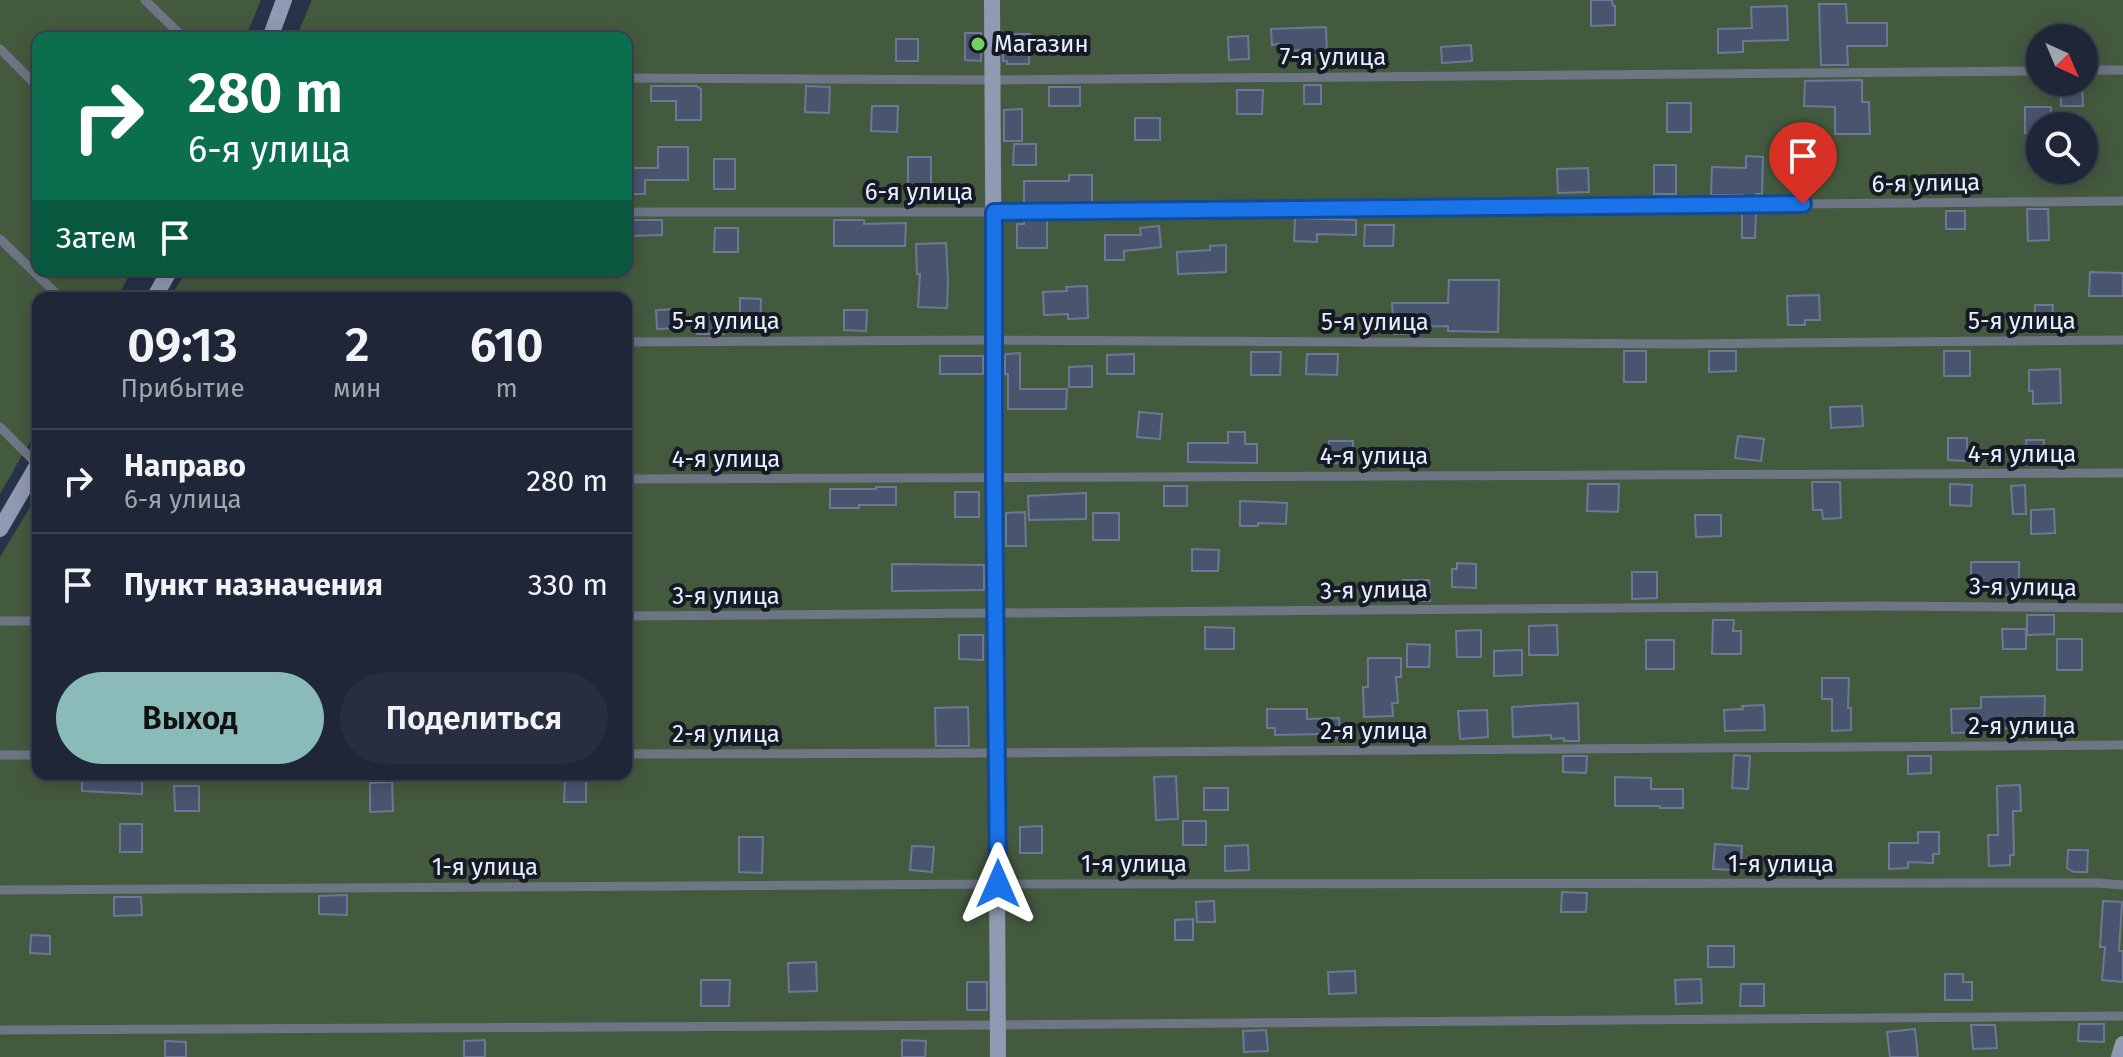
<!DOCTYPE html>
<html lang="ru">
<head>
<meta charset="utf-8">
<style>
	:root { --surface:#1e2637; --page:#262e3f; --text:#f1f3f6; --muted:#a1a5ad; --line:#3c4352; --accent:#8bbbb9 }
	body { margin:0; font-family:"Fira Sans",sans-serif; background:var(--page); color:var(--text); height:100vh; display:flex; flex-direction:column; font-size:30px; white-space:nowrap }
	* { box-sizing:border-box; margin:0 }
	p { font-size:26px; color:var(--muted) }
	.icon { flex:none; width:44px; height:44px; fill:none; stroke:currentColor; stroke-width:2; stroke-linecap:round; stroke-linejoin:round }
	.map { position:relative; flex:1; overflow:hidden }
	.panel { position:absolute; left:32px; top:292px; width:600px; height:488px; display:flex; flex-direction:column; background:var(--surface); border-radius:16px; box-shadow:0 4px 20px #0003,0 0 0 2px var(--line) }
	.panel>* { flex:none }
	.top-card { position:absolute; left:32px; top:32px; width:600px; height:244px; border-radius:16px; box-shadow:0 4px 20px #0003,0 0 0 2px var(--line); background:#0b6e4f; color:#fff; overflow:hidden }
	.needle { width:52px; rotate:136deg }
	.controls { position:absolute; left:2026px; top:24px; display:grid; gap:16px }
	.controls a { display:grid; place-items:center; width:72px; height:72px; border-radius:50%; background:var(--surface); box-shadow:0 4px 20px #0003,0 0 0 2px var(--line); font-size:40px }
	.pin { position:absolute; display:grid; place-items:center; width:68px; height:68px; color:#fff; margin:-82px -34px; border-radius:50% 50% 50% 0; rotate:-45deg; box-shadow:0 0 8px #0007 }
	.pin .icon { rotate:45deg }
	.me { position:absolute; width:88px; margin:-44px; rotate:0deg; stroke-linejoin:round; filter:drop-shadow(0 0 6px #0008) }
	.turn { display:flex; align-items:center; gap:28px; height:168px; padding:0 24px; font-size:36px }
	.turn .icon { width:104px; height:104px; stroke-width:2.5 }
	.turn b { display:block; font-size:56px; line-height:68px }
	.then { display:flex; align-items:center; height:76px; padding:0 24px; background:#0003; gap:16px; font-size:30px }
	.eta { display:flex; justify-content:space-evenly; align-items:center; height:136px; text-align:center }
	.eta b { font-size:48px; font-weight:600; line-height:56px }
	.cta { display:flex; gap:16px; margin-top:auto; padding:16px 24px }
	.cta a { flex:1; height:92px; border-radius:48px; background:var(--accent); color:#111; font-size:32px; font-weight:600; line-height:92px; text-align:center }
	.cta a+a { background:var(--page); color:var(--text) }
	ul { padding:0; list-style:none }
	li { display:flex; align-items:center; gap:24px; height:104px; padding:0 24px; border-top:2px solid var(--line) }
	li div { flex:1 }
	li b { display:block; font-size:30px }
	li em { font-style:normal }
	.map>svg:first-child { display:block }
	.green { fill:#445a3f; fill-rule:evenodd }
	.building { fill:#49546e; stroke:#6d7994; stroke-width:2 }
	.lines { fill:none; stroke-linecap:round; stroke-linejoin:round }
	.lane { stroke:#6e7584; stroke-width:9 }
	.secondary { stroke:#909ab2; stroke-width:16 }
	.route-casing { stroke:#114b97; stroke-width:20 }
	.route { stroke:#1a73e8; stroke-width:14 }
	.poi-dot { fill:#72d25d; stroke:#151a24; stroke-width:3 }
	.labels { text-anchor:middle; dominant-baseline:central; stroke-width:8; stroke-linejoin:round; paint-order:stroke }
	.poi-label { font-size:24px; fill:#e8efff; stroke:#151a24; text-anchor:start }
	.street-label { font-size:24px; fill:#e8efff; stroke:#151a24 }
</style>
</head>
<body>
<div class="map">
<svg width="2123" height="1057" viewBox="0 0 2123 1057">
	<rect width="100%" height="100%" fill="#283249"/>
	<path class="green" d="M0,0H261L245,38H38V270H132L117,298H38V428L0,494Z
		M312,0H2123V1037L2116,1057H0V557L38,494V774H626V298H169L188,270H626V38H296ZM2040,38H2084V82H2040ZM2040,126H2084V170H2040Z"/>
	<path class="building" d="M1591,0H1612L1613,6H1615V25L1591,26Z
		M1819,4H1846L1847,23H1887V46H1847L1848,65H1821Z
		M1787,6L1788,40L1743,41V52L1718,53V29L1752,28L1751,7Z
		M1326,27L1327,55L1307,56L1306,50L1279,51V44L1272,45L1271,29Z
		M965,33H981V61L965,60Z
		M1003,34H1030L1029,64H1007V61H1003Z
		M1248,36L1249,59L1229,60L1228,37Z
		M896,39H918V61H896Z
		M1471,45L1472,61L1442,63L1441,47Z
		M1862,80V102H1869L1870,134H1835V107L1804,106L1805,81Z
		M2061,82H2082L2083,106H2061Z
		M1304,85H1321V104H1304Z
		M651,86H696L701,89V120H676V101H651Z
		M806,86L830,87L829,113L805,112Z
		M1049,87H1080V106H1049Z
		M1237,90H1263L1262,114H1237Z
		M1667,103H1691V132H1667Z
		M872,106H898L897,132L871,131Z
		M2025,107H2051L2050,126H2040V133H2025Z
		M1022,109V141H1004V110Z
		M1135,118H1160V140H1135Z
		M1014,144H1036V165H1013Z
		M658,147H688V180H645V194H626V168H658Z
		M1746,156L1763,157L1762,194H1756V197H1742V195H1711L1712,167L1746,168Z
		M908,157H931V187H908Z
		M714,159H735V189H714Z
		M1654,165H1676V194H1654Z
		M1588,168L1589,192L1558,193L1557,169Z
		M1069,175H1092V204H1024V181H1069Z
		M2027,209H2048L2049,240L2028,241Z
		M1946,211H1965V229H1946Z
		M1742,212H1756L1755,238H1742Z
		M1295,218L1356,220V235L1317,234V242L1294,241Z
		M1024,219H1047V248H1017V224H1024Z
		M626,220H662V235L626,236Z
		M834,220H864V224L906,223L905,246H834Z
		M1365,225H1394L1393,246H1364Z
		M1159,226L1161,247L1124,251V260H1105V235H1141L1140,228Z
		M715,228H738V252H714Z
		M946,243L948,281L947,308L918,307L920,274H917L916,244Z
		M1226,245V272L1178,274L1177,252L1210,250V246Z
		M2090,272L2123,273V296H2089Z
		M1449,280H1499L1498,332L1448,331V326L1414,327V333L1394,334L1392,303H1448Z
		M1087,286L1088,318L1068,319V314L1044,315L1043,292L1067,291L1066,287Z
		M1819,295L1820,320H1805V325H1788L1787,296Z
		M740,298L761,299L760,330L724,329V334H697V317H740Z
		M2035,305H2053L2052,327L2034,326Z
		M677,309L678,328L657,329L656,310Z
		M844,310H867L866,331L844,330Z
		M1624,351H1646V382H1624Z
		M1709,351H1736V371L1709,372Z
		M1944,351H1970V376H1944Z
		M1251,352H1281L1280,375H1251Z
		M1020,353V389H1067L1066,409H1008V374H1005V356L1006,354Z
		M1134,354V374H1107V355Z
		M1307,354H1338L1337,375L1306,374Z
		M940,356H983V374H940Z
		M1092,366V387H1069V367Z
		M2060,369L2061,403L2033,404V391H2029V370Z
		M1862,406L1863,426L1831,428L1830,407Z
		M1139,412L1162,414L1160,439L1137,437Z
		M1228,432H1245V444H1257V463L1188,462V443H1228Z
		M1738,436L1764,439L1761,461L1735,458Z
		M1948,438H1967V461L1948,460Z
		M2026,440H2044V461H2027Z
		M1329,441H1353V464L1328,463Z
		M1812,482H1840L1841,518L1823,519L1822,510H1813Z
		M1588,484H1619L1618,512L1587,511Z
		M1950,484L1972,485L1971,506L1950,505Z
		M2025,485L2026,514H2013L2011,486Z
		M1164,486H1187V506H1164Z
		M876,487H896V505H859V508H830V489H876Z
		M955,492H979V517H955Z
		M1086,493V519L1029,520L1028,496Z
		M1240,501L1287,503L1286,524L1258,523V526H1240Z
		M2054,509L2055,533L2031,534V510Z
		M1025,512L1026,546H1006V513Z
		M1093,513H1119V540H1093Z
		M1695,515H1721V536L1696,537Z
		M1192,549L1219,550L1218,571H1192Z
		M1971,562H2019V595H2000V586H1971Z
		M1457,563L1476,564V588L1452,587V569H1457Z
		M892,564L984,565V590L892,591Z
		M1632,572H1657V598L1632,599Z
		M1403,580H1429L1430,601H1403Z
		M2027,615H2054V634L2027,635Z
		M1713,620H1734L1733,631H1741V654H1712Z
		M1557,625L1558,655H1529V626Z
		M1205,627L1234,628V649H1205Z
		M2002,629H2026V649H2003Z
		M1481,630V657H1457L1456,631Z
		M959,635H983V660L959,659Z
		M2057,639H2082V670H2057Z
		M1646,640H1674V669H1646Z
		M1407,644L1430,645L1429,667H1407Z
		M1522,650V675L1494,676V651Z
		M1368,658H1401V677H1396L1398,703H1392L1393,716L1364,717L1363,687H1368Z
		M1822,678H1849L1848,708H1851V730L1832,731V699H1822Z
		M2045,696L2044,725H2012V728L1976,729V732L1952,733L1951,709L1981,708V697Z
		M1578,703L1579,741H1564V738L1551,739V735L1513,737L1512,707Z
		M1764,705L1765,730L1725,731L1724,710L1743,709L1742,706Z
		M968,707L969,746H936L935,708Z
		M1267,709H1307V719L1339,718L1340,738L1324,739L1323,734L1275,735V728H1267Z
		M1487,710L1488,737L1460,739L1458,711Z
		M1734,755L1750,756L1748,789L1732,788Z
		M1563,756H1587L1586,773L1563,772Z
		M1908,756H1931V773L1908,774Z
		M82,774H142V794L82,791Z
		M1176,776L1178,819L1156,820L1154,777Z
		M1615,777L1651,778V789H1683V808H1660V806H1615Z
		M565,780L586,781V802H564Z
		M392,782L393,811L370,812V783Z
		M2020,785L2021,811H2013L2014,855H2010V865L1989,866L1988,835H1998L1997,786Z
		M174,786H199V811H175Z
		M1204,788H1228V810H1204Z
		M1183,821H1206V845H1183Z
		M120,824H142V852H120Z
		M1042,826V853H1020V827Z
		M1918,832H1939V854H1933V863L1908,862V868L1889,869V843H1918Z
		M739,837H763L762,873L739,872Z
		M1715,844L1742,846L1741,864L1731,863L1730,870L1713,869Z
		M1248,845L1249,870L1225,871V846Z
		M912,846L934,847L932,872L910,870Z
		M2068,850H2088L2087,872H2074L2067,868Z
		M1562,892L1587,893L1586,912H1561Z
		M347,895V915L319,914V896Z
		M114,897H141L142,915L114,916Z
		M1214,901L1215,922H1197L1196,902Z
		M2103,901L2122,902L2119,951H2123V982L2102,980L2105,947H2100Z
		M1193,919V940H1175V920Z
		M31,935L50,936V954L30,953Z
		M1708,946H1734V967H1708Z
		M816,962L817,991L789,992L788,963Z
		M1355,971L1356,993L1329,994L1328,972Z
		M1945,974H1963V982H1972V1000H1945Z
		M1701,979L1702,1003L1676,1004L1675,980Z
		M701,980H730L729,1006H701Z
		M967,982H987V1010H967Z
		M1741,984H1764V1006H1740Z
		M2079,1024H2104V1042L2078,1041Z
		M1971,1025H1995L1997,1048L1973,1049Z
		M1915,1029L1918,1057H1890L1887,1032Z
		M1266,1030L1268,1051L1244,1052L1243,1031Z
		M485,1040V1057H464V1041Z
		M902,1040L926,1041L925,1057H902Z
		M165,1041L186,1042V1057H165Z"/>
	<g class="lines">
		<path class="lane" d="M145,0L184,38
			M0,49L38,87
			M2084,70H2123
			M626,78L994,80L2040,71
			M626,212H994L2123,201
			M0,239L61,298
			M626,342L994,340L1681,344L2123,340
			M0,427L38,465
			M626,479L2123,473
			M626,616L1879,606L2123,608
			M0,621H38
			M626,754L997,753L2123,745
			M0,755H38
			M0,890L998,884L2097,883L2123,885
			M0,1030L997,1025L2123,1016"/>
		<path class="secondary" d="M992,0L998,1057
			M270,38L284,0
			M154,298L170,270
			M0,529L38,464
			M2119,1057L2123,1044"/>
	</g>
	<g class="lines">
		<g class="route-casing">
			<path id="route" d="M998,884L994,478V212L1803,204"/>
		</g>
		<use href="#route" class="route"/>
	</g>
	<circle class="poi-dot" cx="978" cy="44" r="8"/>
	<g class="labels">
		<g class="poi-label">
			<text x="994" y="44">Магазин</text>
		</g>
		<g class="street-label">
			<text x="1333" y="57">7-я улица</text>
			<text transform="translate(1926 183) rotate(-1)">6-я улица</text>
			<text x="919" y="192">6-я улица</text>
			<text x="726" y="321">5-я улица</text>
			<text x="2022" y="321">5-я улица</text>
			<text x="1375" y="322">5-я улица</text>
			<text x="2022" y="454">4-я улица</text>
			<text x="1374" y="456">4-я улица</text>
			<text x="726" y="459">4-я улица</text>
			<text transform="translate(2023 587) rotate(1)">3-я улица</text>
			<text transform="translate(1374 590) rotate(-1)">3-я улица</text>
			<text x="726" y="596">3-я улица</text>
			<text x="2022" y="726">2-я улица</text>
			<text x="1374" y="731">2-я улица</text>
			<text x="726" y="734">2-я улица</text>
			<text x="1134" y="864">1-я улица</text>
			<text x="1781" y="864">1-я улица</text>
			<text x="485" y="867">1-я улица</text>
		</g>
	</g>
</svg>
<div class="controls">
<a><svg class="needle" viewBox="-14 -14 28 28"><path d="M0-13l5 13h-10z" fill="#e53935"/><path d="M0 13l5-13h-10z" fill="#a1a5ad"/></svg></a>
<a><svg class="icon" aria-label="search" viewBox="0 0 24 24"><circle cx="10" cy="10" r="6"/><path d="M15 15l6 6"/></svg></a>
</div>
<div class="pin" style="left:1803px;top:204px;background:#d93025"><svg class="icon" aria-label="arrive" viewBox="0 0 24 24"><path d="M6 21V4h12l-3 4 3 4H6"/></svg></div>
<svg class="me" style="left:998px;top:884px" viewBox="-20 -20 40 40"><path d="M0-17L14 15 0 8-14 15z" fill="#1a73e8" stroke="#fff" stroke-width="4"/></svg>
<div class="top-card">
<div class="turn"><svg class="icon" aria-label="right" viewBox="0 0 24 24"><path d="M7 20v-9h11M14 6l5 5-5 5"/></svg><div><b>280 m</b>6-я улица</div></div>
<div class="then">Затем<svg class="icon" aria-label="arrive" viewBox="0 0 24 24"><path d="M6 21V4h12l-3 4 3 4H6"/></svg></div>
</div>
<section class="panel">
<div class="eta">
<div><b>09:13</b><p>Прибытие</p></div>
<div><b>2</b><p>мин</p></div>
<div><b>610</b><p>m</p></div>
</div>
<ul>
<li><svg class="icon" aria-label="right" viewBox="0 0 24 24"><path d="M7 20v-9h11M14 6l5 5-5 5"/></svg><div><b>Направо</b><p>6-я улица</p></div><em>280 m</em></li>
<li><svg class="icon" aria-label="arrive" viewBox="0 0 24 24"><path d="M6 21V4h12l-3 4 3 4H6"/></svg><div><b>Пункт назначения</b></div><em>330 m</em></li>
</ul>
<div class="cta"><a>Выход</a><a>Поделиться</a></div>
</section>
</div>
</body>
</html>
